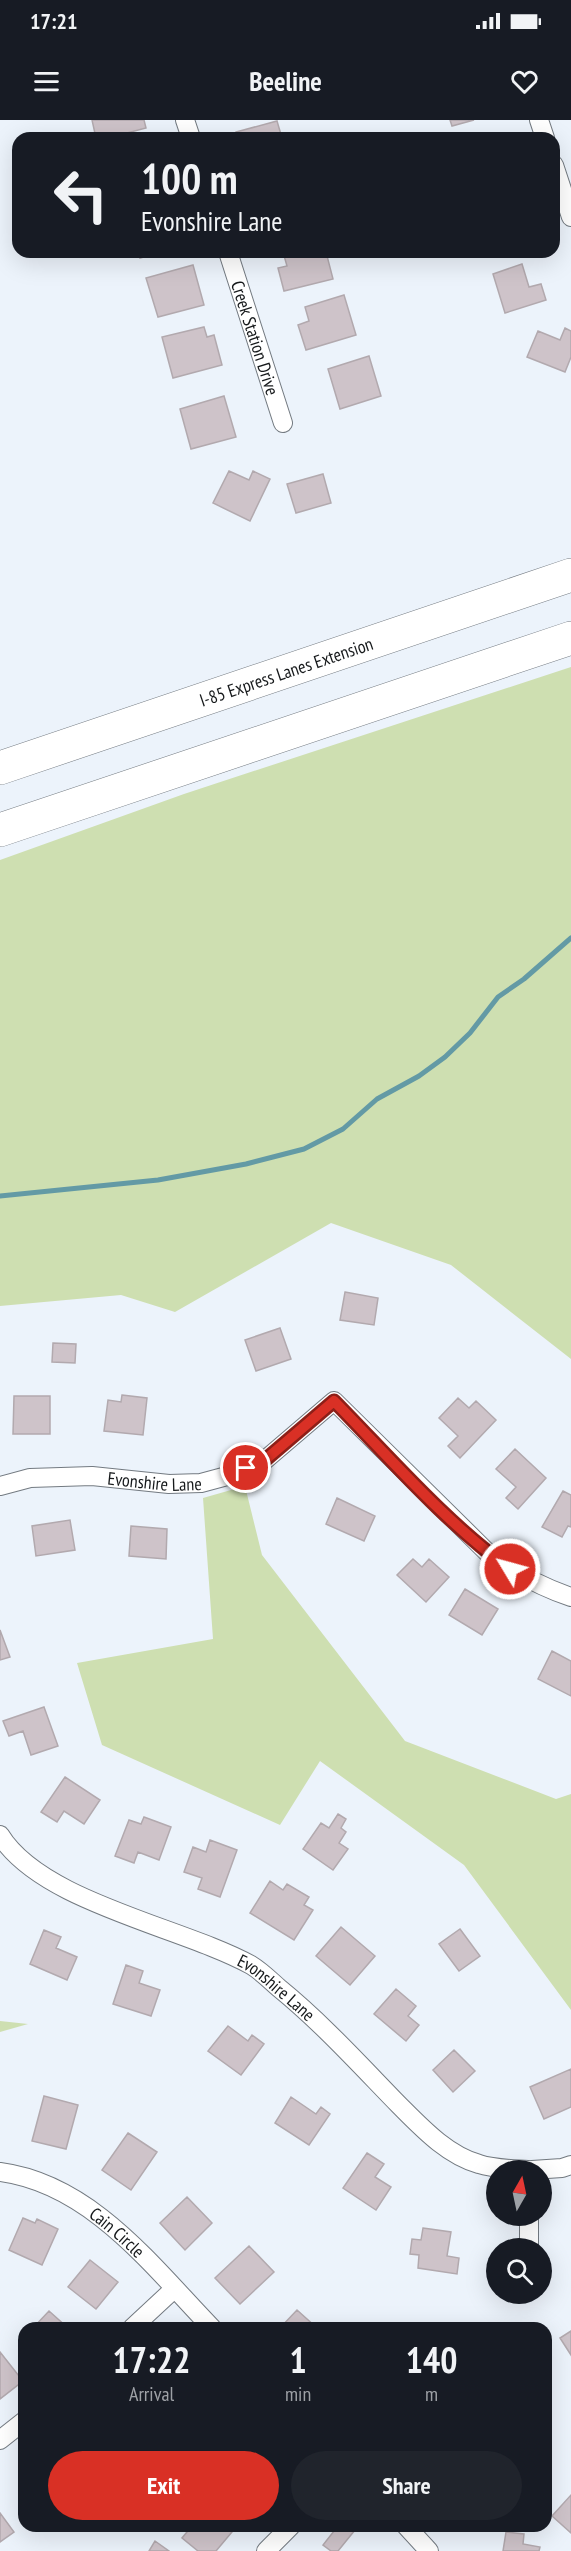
<!DOCTYPE html>
<html lang="en">
<head>
<meta charset="utf-8">
<style>
	:root { --surface:#171b24; --page:#20242c; --text:#f1f3f6; --muted:#9ea1a6; --accent:#d93025 }
	body { margin:0; font-family:"PT Sans Narrow",sans-serif; background:var(--page); color:var(--text); height:100vh; display:flex; flex-direction:column; font-size:22px; white-space:nowrap }
	* { box-sizing:border-box; margin:0 }
	p { font-size:20px; color:var(--muted) }
	.icon { flex:none; width:33px; height:33px; fill:none; stroke:currentColor; stroke-width:2; stroke-linecap:round; stroke-linejoin:round }
	.map { position:relative; flex:1; overflow:hidden }
	.drawer { position:absolute; left:18px; top:2202px; width:534px; height:210px; display:flex; flex-direction:column; background:var(--surface); border-radius:18px; box-shadow:0 6px 24px #0002 }
	.drawer>* { flex:none }
	.hud { position:absolute; left:12px; top:12px; width:548px; height:126px; border-radius:18px; box-shadow:0 6px 24px #0002; background:#171b24; color:var(--text); overflow:hidden }
	.needle { width:39px; rotate:9deg }
	.fabs { position:absolute; left:486px; top:2040px; display:grid; gap:12px }
	.fabs a { display:grid; place-items:center; width:66px; height:66px; border-radius:50%; background:var(--surface); box-shadow:0 6px 24px #0002; font-size:30px }
	.pin { position:absolute; display:grid; place-items:center; width:51px; height:51px; color:#fff; margin:-26px; border:3px solid #fff; border-radius:50%; box-shadow:0 2px 6px #0007 }
	.me { position:absolute; width:66px; margin:-33px; rotate:307deg; stroke-linejoin:round; filter:drop-shadow(0 0 4px #0008) }
	.turn { display:flex; align-items:center; gap:21px; height:126px; padding:0 30px; font-size:27px }
	.turn .icon { width:78px; height:78px; stroke-width:2.5 }
	.turn b { display:block; font-size:42px; line-height:51px }
	.eta { display:flex; justify-content:space-evenly; align-items:center; height:102px; text-align:center }
	.eta b { font-size:36px; font-weight:800; line-height:42px }
	.action { display:flex; gap:12px; margin-top:auto; padding:12px 30px }
	.action a { flex:1; height:69px; border-radius:36px; background:var(--accent); color:#fff; font-size:24px; font-weight:800; line-height:69px; text-align:center }
	.action a+a { background:var(--page); color:var(--text) }
	.status { display:flex; justify-content:space-between; align-items:center; height:42px; padding:0 30px; background:var(--surface); direction:ltr }
	.status svg { height:16px; fill:currentColor }
	header { display:flex; justify-content:space-between; align-items:center; height:78px; padding:0 30px; background:var(--surface); font-size:27px; font-weight:800 }
	.map>svg:first-child { display:block }
	.green { fill:#cedfb1 }
	.lines { fill:none; stroke-linecap:round; stroke-linejoin:round }
	.stream { stroke:#639aa5; stroke-width:5 }
	.building { fill:#cec3c9; stroke:#b2a9ae; stroke-width:1.5 }
	.street-casing { stroke:#737a81; stroke-width:20 }
	.highway-casing { stroke:#737a81; stroke-width:34 }
	.street { stroke:#fff; stroke-width:18 }
	.highway { stroke:#fff; stroke-width:33 }
	.route-casing { stroke:#8d1f18; stroke-width:15 }
	.route { stroke:#d93025; stroke-width:10 }
	.labels { text-anchor:middle; dominant-baseline:central; stroke-width:5; stroke-linejoin:round; paint-order:stroke }
	.street-label { font-size:18px; fill:#16191b; stroke:#fff }
</style>
</head>
<body>
<div class="status"><b>17:21</b><svg viewBox="0 0 49 12"><path d="M0 12V9h3v3zM5 12V6h3v6zM10 12V3h3v9zM15 12V0h3v12zM26 1h20v11H26zM47 4h2v5h-2z"/></svg></div>
<header><svg class="icon" aria-label="menu" viewBox="0 0 24 24"><path d="M4 6h16M4 12h16M4 18h16"/></svg>Beeline<svg class="icon" aria-label="heart" viewBox="0 0 24 24"><path d="M12 20l-8-8c-3-5 5-10 8-4 3-6 11-1 8 4z"/></svg></header>
<div class="map">
<svg width="571" height="2431" viewBox="0 0 571 2431">
	<rect width="100%" height="100%" fill="#ecf3fb"/>
	<path class="green" d="M571,547V1239L451,1145L331,1103L175,1192L121,1175L0,1186V740L184,674Z
		M245,1366L262,1435L405,1621L556,1679L571,1674V1890L464,1745L320,1641L280,1705L102,1625L77,1543L213,1519L203,1378Z
		M0,1901L28,1904L0,1912Z"/>
	<g class="lines">
		<path class="stream" d="M0,1076L158,1060L246,1044L304,1029L343,1009L377,979L419,956L445,937L470,913L498,877L524,859L571,818"/>
	</g>
	<path class="building" d="M92,0H144L146,8L108,18H96Z
		M450,0H474L452,6Z
		M277,1L282,18H238L236,12Z
		M138,132H162L140,138Z
		M283,132H326L333,159L284,171L278,148L287,146Z
		M522,144L529,167L541,164L546,180L505,193L493,154Z
		M193,145L204,185L158,197L146,158Z
		M344,175L356,215L306,230L298,205L309,201L305,187Z
		M204,207L207,217L214,215L222,245L173,258L162,217Z
		M565,208L571,211V237L565,252L527,237L538,211L560,220Z
		M369,236L381,276L340,289L328,249Z
		M224,276L236,317L191,329L180,289Z
		M229,351L249,360L253,351L270,359L250,401L213,383Z
		M323,354L331,383L296,393L287,364Z
		M345,1172L378,1178L374,1205L340,1200Z
		M280,1208L291,1239L256,1251L245,1220Z
		M53,1223L76,1224L75,1243L52,1242Z
		M122,1275L147,1278L143,1315L104,1311L108,1280L121,1282Z
		M14,1276H50V1314H13Z
		M458,1278L469,1288L476,1281L496,1300L460,1338L448,1326L458,1316L439,1298Z
		M515,1329L546,1358L518,1389L506,1378L516,1367L496,1349Z
		M563,1371L571,1375V1407L568,1406L562,1417L542,1407Z
		M337,1378L375,1396L364,1421L326,1404Z
		M70,1400L75,1430L36,1436L32,1406Z
		M131,1406L167,1409L166,1439L129,1436Z
		M413,1439L422,1447L429,1439L449,1457L426,1482L397,1455Z
		M465,1469L498,1489L482,1515L449,1495Z
		M0,1510L10,1537L0,1540Z
		M552,1531L571,1541V1576L538,1559Z
		M44,1587L58,1626L31,1635L23,1611L9,1616L3,1601Z
		M65,1657L100,1680L84,1704L64,1691L57,1702L41,1692Z
		M338,1694L346,1699L341,1708L346,1712L339,1723L348,1729L333,1750L303,1729L321,1703L329,1708Z
		M144,1697L171,1707L159,1740L138,1732L134,1743L115,1736L129,1700L141,1704Z
		M210,1720L237,1730L220,1777L198,1769L202,1758L184,1752L193,1727L206,1732Z
		M270,1761L283,1770L287,1764L309,1777L304,1785L313,1790L294,1820L250,1793Z
		M341,1807L375,1836L350,1865L316,1836Z
		M460,1809L480,1836L459,1851L439,1824Z
		M44,1810L61,1817L56,1828L77,1837L67,1860L30,1844Z
		M126,1845L143,1851L139,1863L160,1870L151,1896L113,1884Z
		M396,1869L416,1886L408,1896L419,1905L406,1921L374,1894Z
		M228,1906L248,1921L252,1915L264,1924L241,1955L208,1931Z
		M454,1930L475,1951L453,1972L433,1950Z
		M571,1949V1987L544,1999L530,1967Z
		M44,1976L78,1985L66,2029L32,2021Z
		M291,1977L316,1994L321,1987L330,1994L309,2025L275,2003Z
		M128,2013L157,2032L131,2070L102,2050Z
		M367,2033L384,2044L375,2057L391,2067L376,2090L343,2068Z
		M187,2077L212,2103L185,2130L160,2103Z
		M23,2098L35,2103L37,2099L58,2109L42,2145L9,2130Z
		M423,2108L451,2112L447,2136L459,2138L457,2154L418,2148L419,2135L410,2134L412,2119L421,2120Z
		M249,2126L274,2152L240,2184L215,2158Z
		M90,2140L118,2162L96,2189L68,2167Z
		M297,2190L317,2208H280Z
		M49,2191L68,2208H33Z
		M571,2211V2235L560,2218Z
		M0,2232L23,2261L0,2279Z
		M571,2375V2413L552,2396Z
		M0,2393L14,2412L0,2422Z
		M192,2406H237L216,2431H198L182,2418Z
		M338,2406H350L355,2410L338,2431H331L323,2425Z
		M506,2412L524,2414L523,2424L540,2427L539,2431H503Z
		M155,2421L169,2431H149Z"/>
	<g class="lines">
		<g class="street-casing">
			<g id="street">
				<path d="M185,0L191,18"/>
				<path d="M539,0L545,18"/>
				<path d="M554,45L571,97"/>
				<path id="s1" d="M228,132L283,303"/>
				<path id="s2" d="M0,1366L30,1358L92,1356L169,1364L201,1363L227,1356L265,1340L334,1281L489,1434C514,1452 541,1467 571,1477"/>
				<path id="s3" d="M0,1715C41,1782 182,1807 251,1845C261,1851 270,1860 279,1868C322,1903 360,1945 399,1985C422,2008 447,2035 479,2044C494,2049 512,2049 528,2050"/>
				<path d="M532,2050L562,2048L571,2045"/>
				<path id="s4" d="M0,2052C91,2064 152,2146 212,2208"/>
				<path d="M529,2128V2096"/>
				<path d="M132,2208L174,2169"/>
				<path d="M0,2320L24,2301"/>
				<path d="M406,2406L429,2431"/>
				<path d="M266,2431L291,2406"/>
			</g>
		</g>
		<g class="highway-casing">
			<g id="highway">
				<path id="s5" d="M0,648L571,455"/>
				<path d="M0,710L571,518"/>
			</g>
		</g>
		<use href="#street" class="street"/>
		<use href="#highway" class="highway"/>
	</g>
	<g class="lines">
		<g class="route-casing">
			<path id="route" d="M246,1348L265,1340L334,1281C390,1338 445,1402 510,1449"/>
		</g>
		<use href="#route" class="route"/>
	</g>
	<g class="labels">
		<g class="street-label">
			<text stroke="none"><textPath href="#s1" startOffset="90">Creek Station Drive</textPath></text>
			<text stroke="none"><textPath href="#s5" startOffset="302">I-85 Express Lanes Extension</textPath></text>
			<text stroke="none"><textPath href="#s2" startOffset="156">Evonshire Lane</textPath></text>
			<text stroke="none"><textPath href="#s3" startOffset="320">Evonshire Lane</textPath></text>
			<text stroke="none"><textPath href="#s4" startOffset="134">Cain Circle</textPath></text>
		</g>
	</g>
</svg>
<div class="fabs">
<a><svg class="needle" viewBox="-14 -14 28 28"><path d="M0-13l5 13h-10z" fill="#e53935"/><path d="M0 13l5-13h-10z" fill="#9ea1a6"/></svg></a>
<a><svg class="icon" aria-label="search" viewBox="0 0 24 24"><circle cx="10" cy="10" r="6"/><path d="M15 15l6 6"/></svg></a>
</div>
<div class="pin" style="left:246px;top:1348px;background:#d93025"><svg class="icon" aria-label="arrive" viewBox="0 0 24 24"><path d="M6 21V4h12l-3 4 3 4H6"/></svg></div>
<svg class="me" style="left:510px;top:1449px" viewBox="-20 -20 40 40"><circle r="17" fill="#d93025" stroke="#fff" stroke-width="3"/><path d="M0-11L8 9 0 5-8 9z" fill="#fff"/></svg>
<div class="hud">
<div class="turn"><svg class="icon" aria-label="left" viewBox="0 0 24 24"><path d="M17 20v-9H6M10 6l-5 5 5 5"/></svg><div><b>100 m</b>Evonshire Lane</div></div>
</div>
<section class="drawer">
<div class="eta">
<div><b>17:22</b><p>Arrival</p></div>
<div><b>1</b><p>min</p></div>
<div><b>140</b><p>m</p></div>
</div>
<div class="action"><a>Exit</a><a>Share</a></div>
</section>
</div>
</body>
</html>
